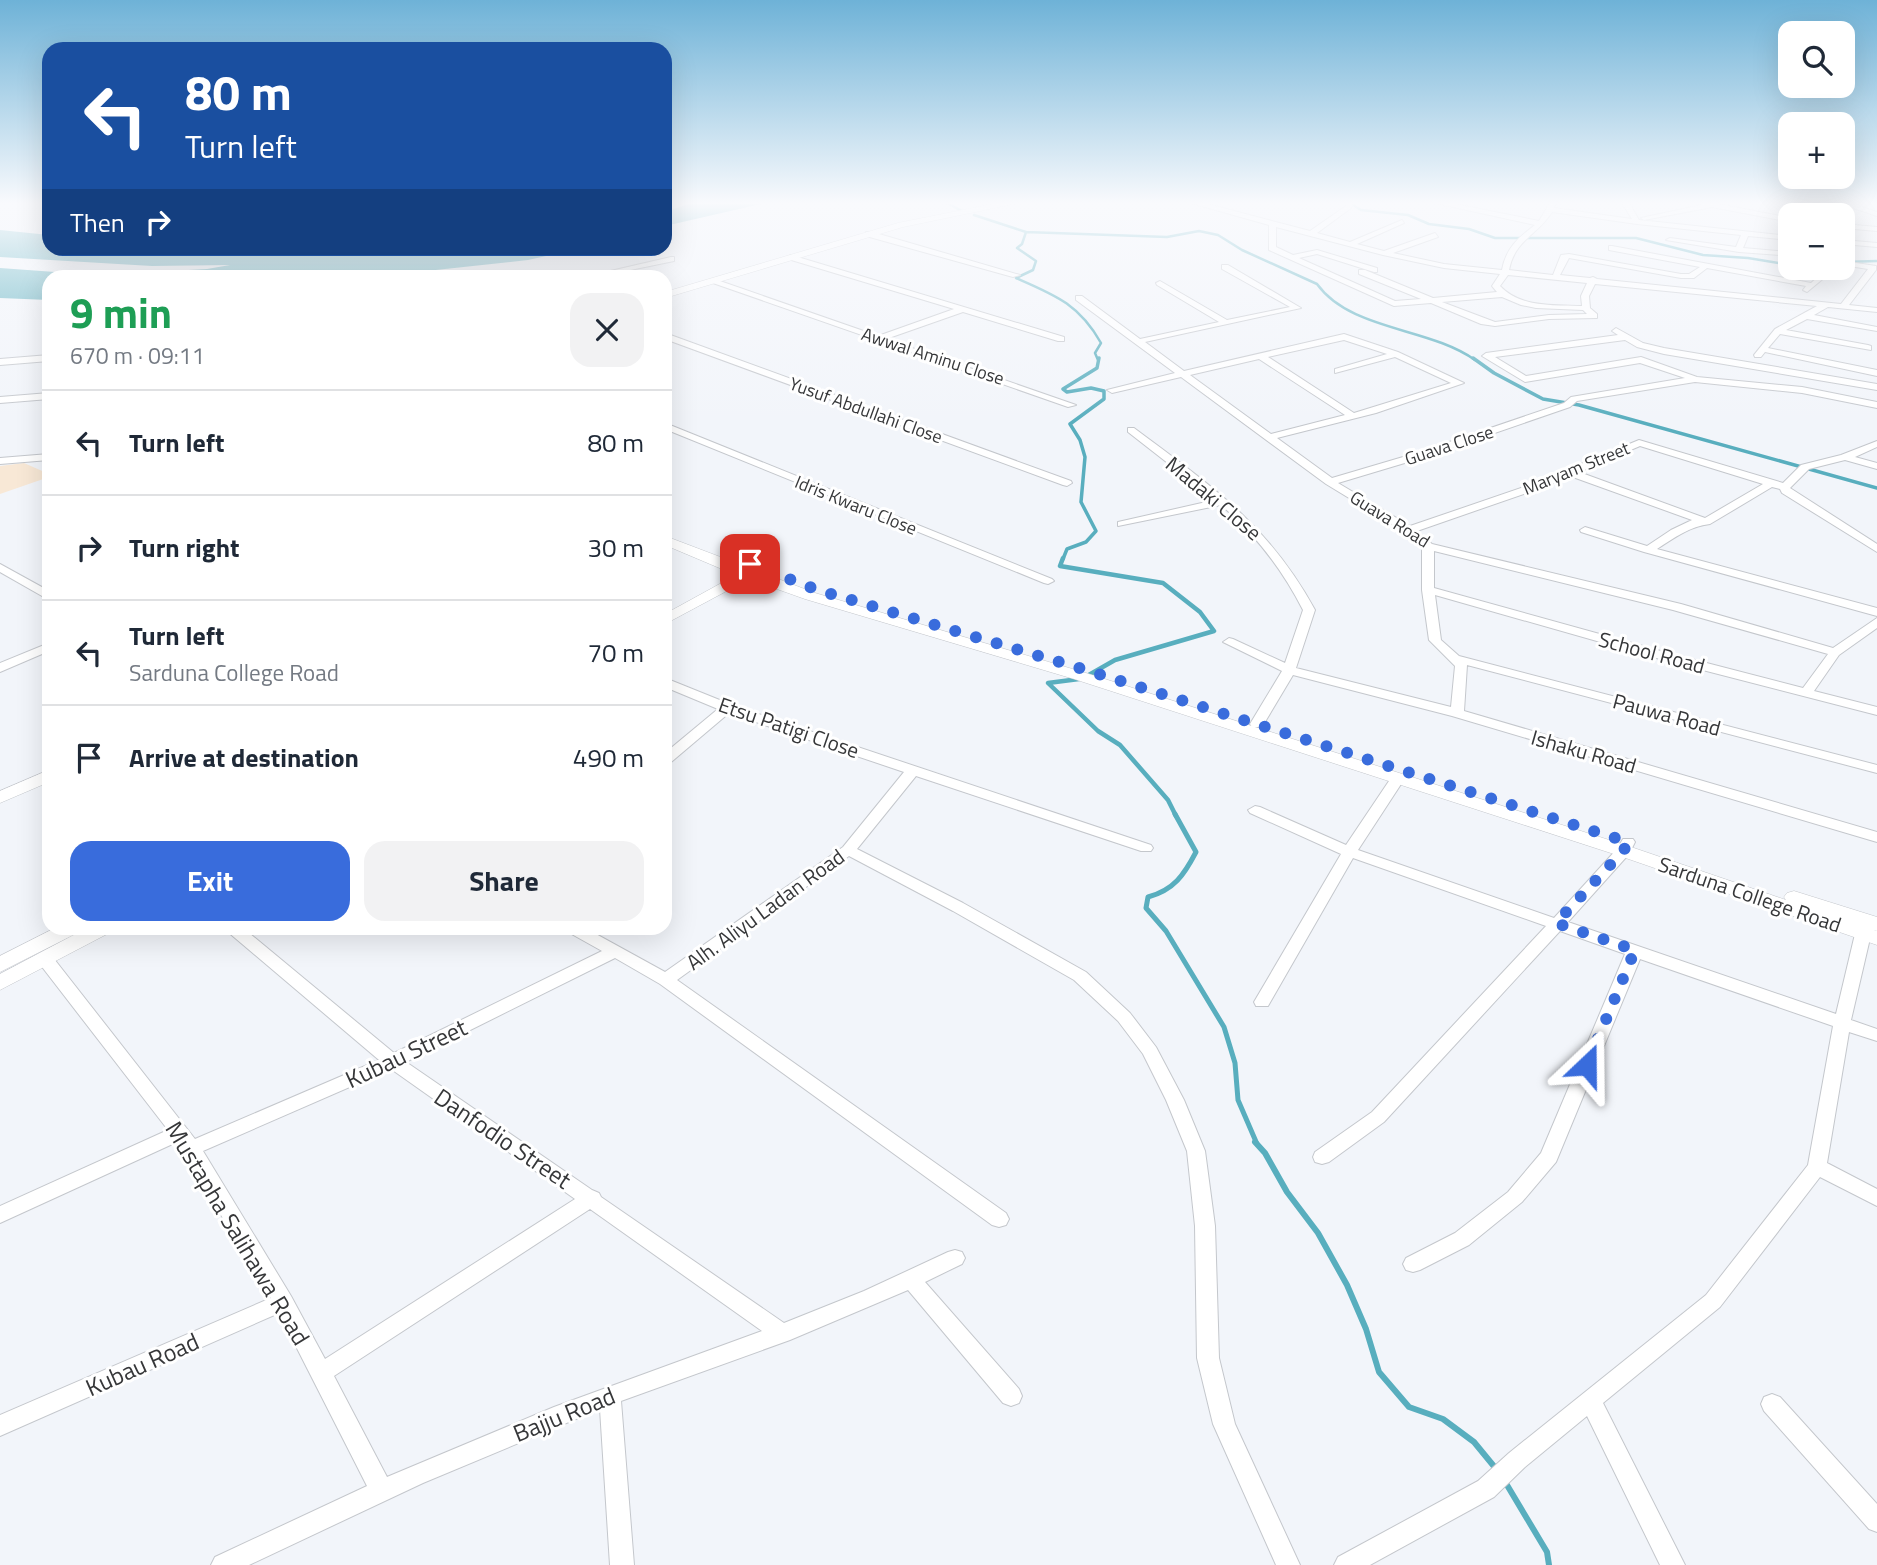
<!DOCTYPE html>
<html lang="en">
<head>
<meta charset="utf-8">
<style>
	:root { --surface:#fff; --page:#f2f2f3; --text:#1f2937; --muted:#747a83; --line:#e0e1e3; --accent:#396cdc }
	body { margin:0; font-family:"Titillium Web",sans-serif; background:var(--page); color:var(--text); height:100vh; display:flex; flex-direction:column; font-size:26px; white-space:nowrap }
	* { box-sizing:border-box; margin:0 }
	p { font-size:23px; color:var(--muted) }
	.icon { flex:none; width:38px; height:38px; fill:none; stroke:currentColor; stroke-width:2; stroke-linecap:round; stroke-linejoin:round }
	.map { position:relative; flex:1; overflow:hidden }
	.side { position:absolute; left:42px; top:270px; width:630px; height:665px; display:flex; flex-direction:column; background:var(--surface); border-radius:21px; box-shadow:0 7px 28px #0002 }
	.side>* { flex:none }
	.hud { position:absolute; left:42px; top:42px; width:630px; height:214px; border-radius:21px; box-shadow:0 7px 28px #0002; background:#1a4fa0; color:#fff; overflow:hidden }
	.buttons { position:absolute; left:1778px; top:21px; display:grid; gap:14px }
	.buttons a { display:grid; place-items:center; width:77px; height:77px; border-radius:14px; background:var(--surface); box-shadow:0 7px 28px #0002; font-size:35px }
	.pin { position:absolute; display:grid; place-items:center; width:60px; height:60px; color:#fff; margin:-30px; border-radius:14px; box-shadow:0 4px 10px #0006 }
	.me { position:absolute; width:77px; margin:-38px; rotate:23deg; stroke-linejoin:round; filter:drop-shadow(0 0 5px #0008) }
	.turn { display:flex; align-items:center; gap:24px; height:147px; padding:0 28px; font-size:32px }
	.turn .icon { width:91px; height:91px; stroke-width:2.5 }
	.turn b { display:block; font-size:49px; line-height:60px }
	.then { display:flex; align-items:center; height:66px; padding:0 28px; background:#0003; gap:14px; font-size:26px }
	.round { display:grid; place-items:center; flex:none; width:74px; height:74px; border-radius:21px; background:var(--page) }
	.overview { display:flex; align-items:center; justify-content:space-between; height:119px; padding:0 28px }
	h1 { font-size:42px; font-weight:700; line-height:52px; color:#1e9e55 }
	.cta { display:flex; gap:14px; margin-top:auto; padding:14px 28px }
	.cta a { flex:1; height:80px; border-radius:21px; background:var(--accent); color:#fff; font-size:28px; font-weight:700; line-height:80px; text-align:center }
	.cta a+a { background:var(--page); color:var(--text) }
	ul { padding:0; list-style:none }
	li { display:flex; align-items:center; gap:21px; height:105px; padding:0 28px; border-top:2px solid var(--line) }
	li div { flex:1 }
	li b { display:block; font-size:26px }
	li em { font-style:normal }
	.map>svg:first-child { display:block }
	.education { fill:#f8e8d6 }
	.water { fill:#58aebe }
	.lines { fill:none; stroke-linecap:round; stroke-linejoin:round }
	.stream-far4 { stroke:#58aebe; stroke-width:2.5 }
	.stream-far3 { stroke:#58aebe; stroke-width:3.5 }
	.stream-far2 { stroke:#58aebe; stroke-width:4.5 }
	.stream-far1 { stroke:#58aebe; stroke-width:5 }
	.stream { stroke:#58aebe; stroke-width:6 }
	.minor-casing { stroke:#c4c7cc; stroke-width:2 }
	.tertiary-casing { stroke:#c4c7cc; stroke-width:1 }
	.minor { fill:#fff; fill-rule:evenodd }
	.tertiary { fill:#fff; fill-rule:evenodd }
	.route { stroke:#396cdc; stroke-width:12; stroke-dasharray:0 21.6 }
	.labels { text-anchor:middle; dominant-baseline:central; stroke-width:6; stroke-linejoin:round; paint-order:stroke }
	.far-street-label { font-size:18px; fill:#363739; stroke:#fff }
	.street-label { font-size:21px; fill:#363739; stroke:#fff }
	.near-street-label { font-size:24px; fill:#363739; stroke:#fff }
</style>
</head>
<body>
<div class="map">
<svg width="1877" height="1565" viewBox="0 0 1877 1565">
	<rect width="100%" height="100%" fill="#f2f5fa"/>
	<path class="education" d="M24,463L49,474V477L0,494V466Z"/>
	<path class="water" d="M691,203H765L665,226V212Z
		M0,230L49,235V248L351,249L345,254L350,256L402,248L578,249L528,260L380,276H49V300L0,298V268L96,275L207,269L230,265L152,266L0,257Z"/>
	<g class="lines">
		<path class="stream-far4" d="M947,203L962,211
			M1350,203L1361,210L1408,215L1429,224L1469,229L1495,238H1636L1703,255L1748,258L1790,265
			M974,215L1026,232L1022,244L1017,248L1036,261L1033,270L1016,278C1055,295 1079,304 1101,343L1095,353L1098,360
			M1026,232L1167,237L1199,231L1218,235L1242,250L1317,284C1351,331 1429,327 1475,360
			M1843,262L1877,261"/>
		<path class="stream-far3" d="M1473,358L1494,373L1543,399L1579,405L1877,488
			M1063,559L1067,549L1086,542L1096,531L1081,502L1085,457L1080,440L1070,424L1104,399V391L1091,388L1067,392L1063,389L1097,368L1099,358"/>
		<path class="stream-far2" d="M1063,558L1060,566L1163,583L1200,612L1214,631L1115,660L1087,676
			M1079,679L1048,683L1098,731L1120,745L1168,800L1176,816"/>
		<path class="stream-far1" d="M1175,814L1196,852C1184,875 1174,890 1148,897L1146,908L1166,931L1224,1027L1235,1063L1238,1100L1257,1144"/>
		<path class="stream" d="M1255,1142L1265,1153L1287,1192L1318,1233L1347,1285L1366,1329L1379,1372L1409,1407L1443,1419L1474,1442L1497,1470
			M1504,1480L1547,1552L1549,1565"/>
		<g class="minor-casing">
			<path id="minor" d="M1191,203H1204L1310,231L1346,206V203H1352L1351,208L1317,233L1350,242L1402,220L1404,223L1357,244L1384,251L1435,233L1438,237L1393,253L1444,264L1502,270C1506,248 1518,238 1535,225L1435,203H1450L1539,221L1550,203H1556L1554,208L1632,219L1622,203H1629L1639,220L1790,236V240L1748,236L1743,248L1777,251H1780V255L1739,252L1666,240L1670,238L1736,247L1741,235L1637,224L1552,212C1537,236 1515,239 1509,270L1553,275L1561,255L1569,254L1681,274H1689L1700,267L1609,250V246H1612L1811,283L1828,268H1836L1807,292L1803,290L1806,286L1707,268L1694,278H1681L1569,258L1560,275L1590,278L1593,277L1597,279L1841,304L1868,269L1843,265V261L1876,266V270L1849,305L1877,308V312L1828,307L1814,315L1877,327V331L1807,319L1786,330L1868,345L1871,346V350L1780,334L1768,348L1877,370V376L1765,352L1761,357H1755L1754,355L1775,329L1817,306L1595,284L1589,296L1590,308L1597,314V318L1549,319L1495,326L1481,324L1431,303L1394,306L1269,250V225ZM1276,227L1383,255L1444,268L1500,274L1492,286L1497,292L1433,298L1365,270H1359V274L1421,299L1395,301L1299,258L1317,254L1374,272H1377V268L1317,250L1293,255L1276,247ZM1508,275L1587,283L1581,296L1582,306C1554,305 1521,308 1500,286ZM1502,297L1521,305L1536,308L1583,310L1587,314L1549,315L1495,322L1442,302Z
				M1697,203H1713L1790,218V222L1712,207L1644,220L1641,218L1702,205Z
				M1839,203H1850L1877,212V216Z
				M1843,224L1877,227V231L1843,228Z
				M866,232H872L1020,275L1013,277L866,236Z
				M1843,240L1877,243V247L1843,244Z
				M791,255L1064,337V341H1058L963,312L886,339L1076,405L1068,407L710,282L717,280L878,336L954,309L788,259L787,257Z
				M671,257H674V261L601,276H589Z
				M1222,265H1228L1301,308L1145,342L1184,371L1344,334L1398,352L1464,383L1376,413L1277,438L1332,478L1420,452L1564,403L1571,397L1685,378L1640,363L1525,382L1482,356L1486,353L1618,335L1612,331L1616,328L1643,343L1664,348L1877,384V390L1664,354L1637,347L1625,340L1495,357L1526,376L1641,357L1697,377L1802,387L1877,402V408L1802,393L1695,382L1577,401L1570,407L1428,456L1338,483L1410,526L1530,485L1639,440L1783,483L1801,465L1841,455L1877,441V447L1855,457L1877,463V469L1845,460L1809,469L1790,488L1877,544V552L1782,493L1780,489L1772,487L1710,524C1690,526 1674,538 1657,549L1877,608V616L1644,552L1581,532L1580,530L1585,527L1647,546L1671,530L1692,520L1570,476L1538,489L1417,531L1432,544L1681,604L1833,648L1877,618V628L1839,655L1814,691L1877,707V715L1660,659L1435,595L1441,640L1459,656L1877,765V773L1467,665L1464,711L1877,832V842L1452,716L1293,675L1262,727H1252L1250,724L1282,671L1223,642L1229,638L1233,639L1285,663L1303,610C1282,569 1256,535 1221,505L1118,526V522L1215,500L1128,432V428H1134C1210,485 1268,524 1315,610L1296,668L1451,707L1455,666L1429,640L1422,590V547L1405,532L1326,484L1181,377L1112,393L1107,390L1175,373L1076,300V296H1082L1140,339L1219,322L1157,285L1156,283L1160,281L1227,320L1290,307L1222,269ZM1344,340L1387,354L1335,369V373L1395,357L1451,383L1354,413L1268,357ZM1259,359L1345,415L1271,434L1190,375ZM1640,446L1763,484L1705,518L1579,472ZM1434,551L1673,610L1828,654L1803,688L1668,653L1434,588Z
				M665,333L1071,481L1072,483L1067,486L1063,485L665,339Z
				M49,355V361L0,365V359Z
				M49,393V399L0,403V397Z
				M665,423L1052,579L1054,581L1048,584L1044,583L665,429Z
				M49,454V460L0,464V458Z
				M0,564L49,591V600L0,572Z
				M49,643V651L0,672V663Z
				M665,678L732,705L1151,845L1153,848L1151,851H1141L916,776L857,849L963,903L1086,972L1130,1013L1156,1047L1184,1100L1205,1151L1215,1226L1219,1358L1235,1424L1300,1565H1276L1213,1424L1197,1358L1195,1226L1187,1151L1166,1100L1143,1054L1118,1021L1074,980L953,911L849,856L677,980L1006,1213L1009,1219L1006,1225L999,1227L992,1225L660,984L615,958L406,1062L592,1190L599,1193L601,1197L784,1323L864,1291L948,1252L955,1250L962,1252L965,1258L962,1264L925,1282L1019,1389L1022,1396L1019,1403L1011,1406L1003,1403L908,1290L790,1340L621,1401L634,1565H610L600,1409L423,1483L249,1565H211L215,1557L367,1486L279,1313L0,1436V1415L271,1298L177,1142L0,1223V1206L168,1130L39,963L37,959L39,955H51L195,1139L379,1060L228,932L226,928H243L394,1053L602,951L568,932L566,928H585L665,972L843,847L904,772L729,713L670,763L665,764V753L718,709L665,687ZM391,1069L575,1199L325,1359L291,1296L203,1151ZM590,1209L762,1331L554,1407L387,1477L334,1376Z
				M1398,774L1405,778L1358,850L1554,918L1617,849L1623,839H1633L1635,842L1629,854L1568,922L1836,1014L1855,934L1857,930H1869L1871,934L1851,1020L1877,1029V1041L1849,1032L1827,1163L1877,1189V1206L1820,1177L1720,1307L1603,1403L1685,1565H1660L1587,1416L1525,1467L1494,1497L1370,1565H1334L1338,1557L1478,1481L1509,1453L1706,1295L1808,1165L1833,1026L1640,959L1556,1162L1522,1202L1469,1245L1420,1270L1413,1272L1406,1270L1403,1264L1406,1258L1455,1233L1508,1192L1541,1153L1625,954L1560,931L1384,1122L1329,1162L1322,1164L1315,1162L1313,1157L1315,1152L1372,1112L1546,926L1353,858L1268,1006H1256L1254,1002L1341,854L1250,813L1248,810L1255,806L1260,807L1346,845L1393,775Z
				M1772,1394L1780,1397L1877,1504V1532L1869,1529L1764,1411L1761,1404L1764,1397Z"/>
		</g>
		<g class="tertiary-casing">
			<path id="tertiary" d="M998,203H1018L903,227L665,298V292L898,223Z
				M665,536L815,593L1086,673L1631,847L1786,900L1784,897L1787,893L1794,891L1877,917V931L1871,929L1877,931V945L1617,855L1074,679L805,599L749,579L665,624V614L736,575L665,545Z
				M49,770V782L0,803V791Z
				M55,928H80L77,933L0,972V956Z
				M87,928H112L109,933L0,990V974Z"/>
		</g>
		<use href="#minor" class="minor"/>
		<use href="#tertiary" class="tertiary"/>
	</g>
	<linearGradient id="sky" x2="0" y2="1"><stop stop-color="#6eb2d7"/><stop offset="0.48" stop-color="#f9fafd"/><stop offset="1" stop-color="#f9fafd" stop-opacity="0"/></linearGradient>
	<rect width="1877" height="423" fill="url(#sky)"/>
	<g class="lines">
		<path class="route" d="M750,564L818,590L1086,670L1628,842L1624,850L1556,923L1635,950L1587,1065"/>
	</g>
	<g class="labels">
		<g class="far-street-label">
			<text transform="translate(933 356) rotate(18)">Awwal Aminu Close</text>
			<text transform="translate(866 410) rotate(20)">Yusuf Abdullahi Close</text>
			<text transform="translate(1449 445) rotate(-18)">Guava Close</text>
			<text transform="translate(1576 468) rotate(-22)">Maryam Street</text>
			<text transform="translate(856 505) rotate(22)">Idris Kwaru Close</text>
			<text transform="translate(1390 519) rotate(32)">Guava Road</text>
		</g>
		<g class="street-label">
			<text transform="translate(1214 498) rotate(40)">Madaki Close</text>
			<text transform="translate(1652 652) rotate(15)">School Road</text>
			<text transform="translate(1667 714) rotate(15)">Pauwa Road</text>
			<text transform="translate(789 727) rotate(19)">Etsu Patigi Close</text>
			<text transform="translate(1584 751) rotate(16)">Ishaku Road</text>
			<text transform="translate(1750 894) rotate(19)">Sarduna College Road</text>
			<text transform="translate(765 909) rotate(-36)">Alh. Aliyu Ladan Road</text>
		</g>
		<g class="near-street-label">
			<text transform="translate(406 1053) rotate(-25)">Kubau Street</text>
			<text transform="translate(503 1138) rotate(34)">Danfodio Street</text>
			<text transform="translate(238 1233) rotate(59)">Mustapha Salihawa Road</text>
			<text transform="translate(142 1364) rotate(-24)">Kubau Road</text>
			<text transform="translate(564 1414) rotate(-22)">Bajju Road</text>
		</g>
	</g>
</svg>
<div class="buttons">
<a><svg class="icon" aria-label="search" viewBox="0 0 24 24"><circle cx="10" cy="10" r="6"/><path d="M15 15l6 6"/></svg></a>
<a>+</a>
<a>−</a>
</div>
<div class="pin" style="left:750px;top:564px;background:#d93025"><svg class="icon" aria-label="arrive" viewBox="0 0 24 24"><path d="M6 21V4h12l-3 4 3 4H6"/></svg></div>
<svg class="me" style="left:1587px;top:1065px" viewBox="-20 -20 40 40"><path d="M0-17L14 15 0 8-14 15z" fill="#396cdc" stroke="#fff" stroke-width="4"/></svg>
<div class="hud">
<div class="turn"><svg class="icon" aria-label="left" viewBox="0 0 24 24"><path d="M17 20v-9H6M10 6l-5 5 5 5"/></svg><div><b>80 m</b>Turn left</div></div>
<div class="then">Then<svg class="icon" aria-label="right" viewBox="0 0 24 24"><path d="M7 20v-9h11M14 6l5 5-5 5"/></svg></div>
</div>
<section class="side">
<div class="overview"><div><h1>9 min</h1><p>670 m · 09:11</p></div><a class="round"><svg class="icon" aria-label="close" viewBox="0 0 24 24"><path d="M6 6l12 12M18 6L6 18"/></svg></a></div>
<ul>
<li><svg class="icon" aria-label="left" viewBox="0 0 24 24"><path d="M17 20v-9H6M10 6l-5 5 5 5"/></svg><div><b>Turn left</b></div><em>80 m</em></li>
<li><svg class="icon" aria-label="right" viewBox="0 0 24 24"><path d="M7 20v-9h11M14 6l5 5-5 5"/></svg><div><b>Turn right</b></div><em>30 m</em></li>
<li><svg class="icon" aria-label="left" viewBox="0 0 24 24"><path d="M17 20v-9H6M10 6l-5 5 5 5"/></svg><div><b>Turn left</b><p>Sarduna College Road</p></div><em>70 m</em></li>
<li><svg class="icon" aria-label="arrive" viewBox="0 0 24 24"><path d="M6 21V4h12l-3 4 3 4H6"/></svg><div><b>Arrive at destination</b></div><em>490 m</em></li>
</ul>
<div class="cta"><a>Exit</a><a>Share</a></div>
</section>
</div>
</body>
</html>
